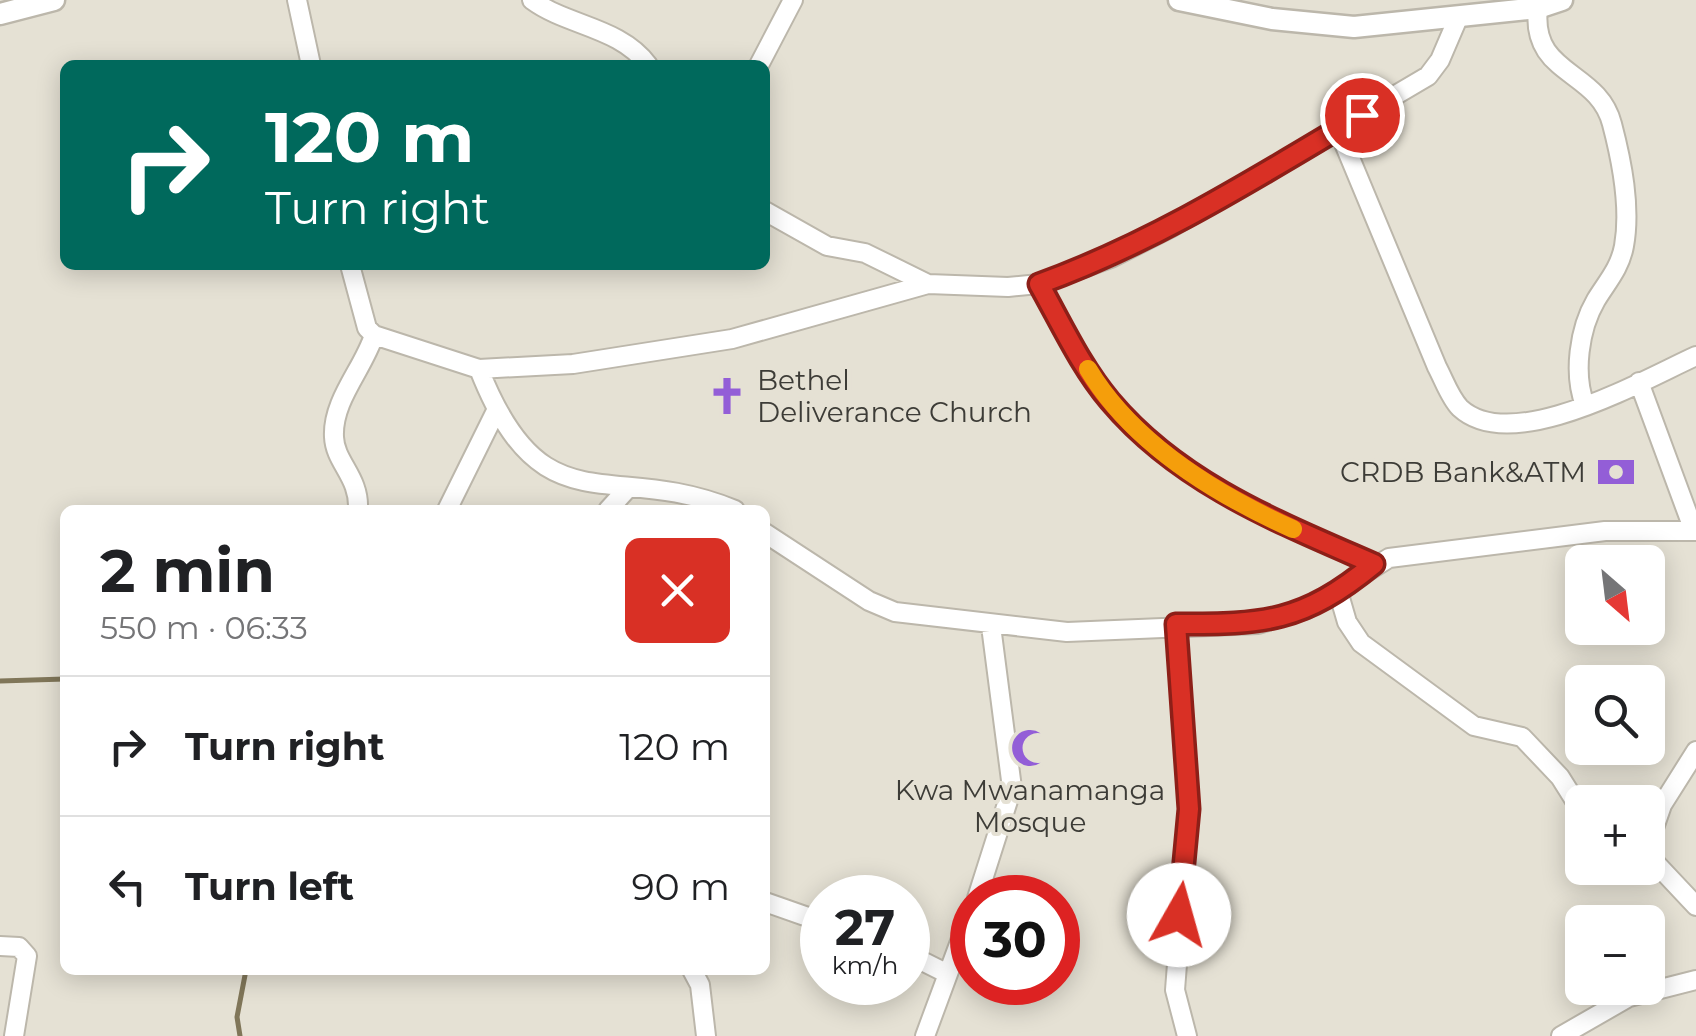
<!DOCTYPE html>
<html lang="en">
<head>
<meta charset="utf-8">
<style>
	:root { --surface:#fff; --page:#f6f6f6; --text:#202124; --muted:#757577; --line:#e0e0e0 }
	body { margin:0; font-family:Montserrat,sans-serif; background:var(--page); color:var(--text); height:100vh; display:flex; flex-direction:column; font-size:38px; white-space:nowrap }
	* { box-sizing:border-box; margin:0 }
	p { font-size:32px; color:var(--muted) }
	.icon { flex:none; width:55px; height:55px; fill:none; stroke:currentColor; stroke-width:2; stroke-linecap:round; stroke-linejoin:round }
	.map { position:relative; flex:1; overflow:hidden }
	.drawer { position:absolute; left:60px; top:505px; width:710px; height:470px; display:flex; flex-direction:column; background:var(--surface); border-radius:15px; box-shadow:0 5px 25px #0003 }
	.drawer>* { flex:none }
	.banner { position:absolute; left:60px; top:60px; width:710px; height:210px; border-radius:15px; box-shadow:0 5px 25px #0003; background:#00695c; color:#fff; overflow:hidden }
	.needle { width:65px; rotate:152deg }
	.controls { position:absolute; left:1565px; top:545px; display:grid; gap:20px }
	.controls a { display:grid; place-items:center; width:100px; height:100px; border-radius:15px; background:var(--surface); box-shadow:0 5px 25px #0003; font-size:50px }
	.speed { position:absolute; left:800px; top:875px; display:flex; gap:20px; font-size:50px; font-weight:700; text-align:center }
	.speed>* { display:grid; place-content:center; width:130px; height:130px; border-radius:50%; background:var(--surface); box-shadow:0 5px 25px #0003; line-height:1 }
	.speed small { font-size:25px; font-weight:400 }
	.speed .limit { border:15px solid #d22; background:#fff; color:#111 }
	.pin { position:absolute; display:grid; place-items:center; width:85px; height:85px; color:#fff; margin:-42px; border:5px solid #fff; border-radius:50%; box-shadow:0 2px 10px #0007 }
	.me { position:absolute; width:110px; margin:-55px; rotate:7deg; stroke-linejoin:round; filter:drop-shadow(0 0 8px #0008) }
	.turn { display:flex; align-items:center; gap:35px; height:210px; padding:0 40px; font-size:45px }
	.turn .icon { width:130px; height:130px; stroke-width:2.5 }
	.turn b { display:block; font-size:70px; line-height:85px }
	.round { display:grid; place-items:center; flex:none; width:105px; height:105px; border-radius:15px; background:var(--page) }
	.headline { display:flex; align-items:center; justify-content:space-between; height:170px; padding:0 40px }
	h1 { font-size:60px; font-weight:700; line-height:75px }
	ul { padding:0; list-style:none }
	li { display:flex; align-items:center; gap:30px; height:140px; padding:0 40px; border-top:2px solid var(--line) }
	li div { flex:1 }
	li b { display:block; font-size:38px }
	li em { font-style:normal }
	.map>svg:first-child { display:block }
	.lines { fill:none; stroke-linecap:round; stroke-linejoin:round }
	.stream { stroke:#807659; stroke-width:5 }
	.minor-casing { stroke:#bcb7ab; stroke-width:22 }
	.tertiary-casing { stroke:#bcb7ab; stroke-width:25 }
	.minor { stroke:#fff; stroke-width:18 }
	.tertiary { stroke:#fff; stroke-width:20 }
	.route-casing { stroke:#8d1f18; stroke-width:25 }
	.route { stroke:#d93025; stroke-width:18 }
	.slow { stroke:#f59e0b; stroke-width:18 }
	.labels { text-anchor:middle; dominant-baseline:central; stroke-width:8; stroke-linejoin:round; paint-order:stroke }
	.poi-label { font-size:28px; fill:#3d3c37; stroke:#e5e1d4; text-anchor:start }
</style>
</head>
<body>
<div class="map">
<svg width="1696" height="1036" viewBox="0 0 1696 1036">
	<rect width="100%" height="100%" fill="#e5e1d4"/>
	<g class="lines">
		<path class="stream" d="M0,681L65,679
			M240,1036L237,1017L246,970"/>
		<g class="minor-casing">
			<path id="minor" d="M297,0L311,65
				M532,0C567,26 620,27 648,65
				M1538,8C1530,76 1598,69 1612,124C1622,162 1631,207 1624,246C1620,268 1607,282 1596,300C1579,329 1573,374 1585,405
				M759,65L793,0
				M1338,129L1437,367C1444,380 1450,398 1460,408C1512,456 1643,380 1696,356
				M765,211L827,246L865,253L928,284
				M350,265L367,328L374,335L479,369L573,364L732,339L928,284L1008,287L1039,284L1111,258L1170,228L1428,76L1440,60L1458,18
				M1039,284C1061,323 1081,367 1110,401C1179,483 1279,522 1374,564
				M479,369C543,532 610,458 735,510
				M1639,382L1694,531
				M358,510C360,477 335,463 334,437C332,400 364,368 374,335
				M447,510L496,411
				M608,510L628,488
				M765,533L869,601L895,612L1067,632L1258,624L1307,609L1389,558L1605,531H1696
				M1338,591L1347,622L1361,643L1474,726L1522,737L1560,777L1582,812
				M1176,625L1189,809L1175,990L1187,1036
				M1648,845L1662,805L1696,751
				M1648,855L1696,906
				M977,898L1012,788L991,626
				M765,902L822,922
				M0,946L19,947L27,956L14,1036
				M908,954L948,974
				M692,970L700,985L706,1036
				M925,1036L972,909
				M1561,1036L1629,997L1696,980"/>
		</g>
		<g class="tertiary-casing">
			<path id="tertiary" d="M1179,0L1272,19L1354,27L1538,8L1562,0
				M0,14L54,0"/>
		</g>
		<use href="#minor" class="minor"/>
		<use href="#tertiary" class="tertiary"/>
	</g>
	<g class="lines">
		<g class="route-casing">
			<path id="route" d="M1179,915L1189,809L1176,624C1265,624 1302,623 1374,564C1278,522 1179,483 1110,401C1081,367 1061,323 1039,284C1155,242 1256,178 1362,115"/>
		</g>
		<use href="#route" class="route"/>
		<path class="slow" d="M1088,369C1133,444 1215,494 1293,529"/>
	</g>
	<defs>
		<g id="church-bare" transform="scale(3)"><path d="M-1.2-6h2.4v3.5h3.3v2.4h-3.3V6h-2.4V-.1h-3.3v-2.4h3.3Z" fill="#935ed7" stroke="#e5e1d4" stroke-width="2.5" paint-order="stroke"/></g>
		<g id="bank-bare" transform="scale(3)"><path d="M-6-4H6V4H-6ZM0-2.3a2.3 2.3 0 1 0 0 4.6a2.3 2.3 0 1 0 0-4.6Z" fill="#935ed7" stroke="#e5e1d4" stroke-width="2.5" paint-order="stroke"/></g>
		<g id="mosque-bare" transform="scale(3)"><path d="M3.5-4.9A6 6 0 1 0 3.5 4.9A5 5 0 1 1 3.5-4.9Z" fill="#935ed7" stroke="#e5e1d4" stroke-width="2.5" paint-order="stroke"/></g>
	</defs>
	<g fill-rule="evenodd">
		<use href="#church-bare" x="727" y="396"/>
		<use href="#bank-bare" x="1616" y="472"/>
		<use href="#mosque-bare" x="1030" y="748"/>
	</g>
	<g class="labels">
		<g class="poi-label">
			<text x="757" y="380">Bethel<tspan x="757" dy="32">Deliverance Church</tspan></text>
			<text x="1586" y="472" text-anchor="end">CRDB Bank&amp;ATM</text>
			<text x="1030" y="790" text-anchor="middle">Kwa Mwanamanga<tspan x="1030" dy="32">Mosque</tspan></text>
		</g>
	</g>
</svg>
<div class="controls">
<a><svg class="needle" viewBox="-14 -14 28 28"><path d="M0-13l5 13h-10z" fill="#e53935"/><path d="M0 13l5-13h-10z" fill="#757577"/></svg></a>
<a><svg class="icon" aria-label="search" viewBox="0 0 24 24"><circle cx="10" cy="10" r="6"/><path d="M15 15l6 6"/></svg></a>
<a>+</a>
<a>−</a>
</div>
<div class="speed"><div>27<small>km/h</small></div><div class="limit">30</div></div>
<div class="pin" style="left:1362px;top:115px;background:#d93025"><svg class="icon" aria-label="arrive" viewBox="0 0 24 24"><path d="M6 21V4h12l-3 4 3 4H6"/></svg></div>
<svg class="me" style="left:1179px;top:915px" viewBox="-20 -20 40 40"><circle r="19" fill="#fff"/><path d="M0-13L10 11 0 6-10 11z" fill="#d93025"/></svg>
<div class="banner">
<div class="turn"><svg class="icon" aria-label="right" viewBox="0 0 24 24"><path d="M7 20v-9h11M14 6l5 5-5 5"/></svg><div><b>120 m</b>Turn right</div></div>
</div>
<section class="drawer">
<div class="headline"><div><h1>2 min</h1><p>550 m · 06:33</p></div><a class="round" style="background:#d93025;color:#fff"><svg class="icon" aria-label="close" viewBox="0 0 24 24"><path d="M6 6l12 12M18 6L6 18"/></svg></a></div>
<ul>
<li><svg class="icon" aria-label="right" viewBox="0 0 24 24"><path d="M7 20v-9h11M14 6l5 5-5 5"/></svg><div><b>Turn right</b></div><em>120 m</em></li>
<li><svg class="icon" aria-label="left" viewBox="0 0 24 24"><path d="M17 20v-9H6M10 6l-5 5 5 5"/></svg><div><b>Turn left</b></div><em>90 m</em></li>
</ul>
</section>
</div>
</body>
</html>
